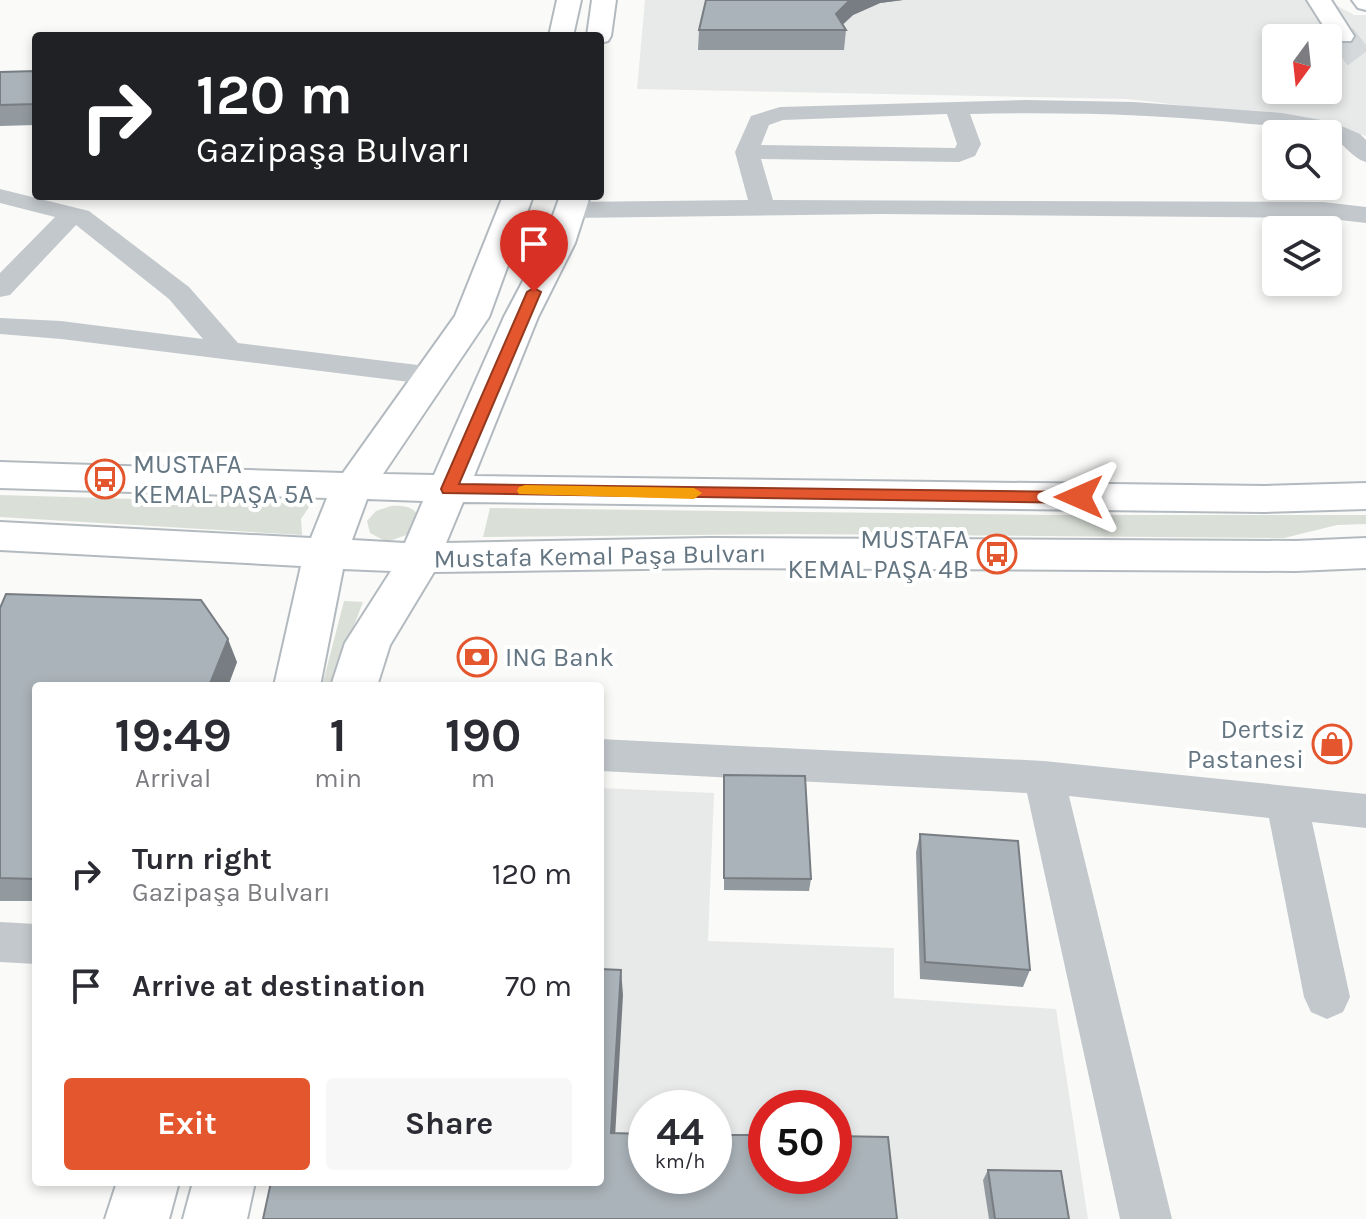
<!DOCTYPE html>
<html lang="en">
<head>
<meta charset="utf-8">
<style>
	:root { --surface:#fff; --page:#f7f7f7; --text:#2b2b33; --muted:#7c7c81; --accent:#e4572e }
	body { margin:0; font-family:Karla,sans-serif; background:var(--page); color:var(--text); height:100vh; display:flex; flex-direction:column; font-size:30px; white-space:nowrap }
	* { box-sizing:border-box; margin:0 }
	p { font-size:26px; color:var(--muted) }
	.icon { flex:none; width:44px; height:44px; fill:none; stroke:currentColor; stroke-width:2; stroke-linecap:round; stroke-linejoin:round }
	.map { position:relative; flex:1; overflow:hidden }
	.side { position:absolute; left:32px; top:682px; width:572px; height:504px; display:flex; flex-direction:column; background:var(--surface); border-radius:8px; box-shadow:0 4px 12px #0003 }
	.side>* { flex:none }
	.guide { position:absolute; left:32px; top:32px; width:572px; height:168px; border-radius:8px; box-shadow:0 4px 12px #0003; background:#202124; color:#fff; overflow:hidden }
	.needle { width:52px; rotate:195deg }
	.buttons { position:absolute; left:1262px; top:24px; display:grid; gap:16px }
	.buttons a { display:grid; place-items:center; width:80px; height:80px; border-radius:8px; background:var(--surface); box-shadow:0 4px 12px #0003; font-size:40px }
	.speed { position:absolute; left:628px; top:1090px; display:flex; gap:16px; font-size:40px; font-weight:700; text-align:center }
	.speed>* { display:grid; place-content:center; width:104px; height:104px; border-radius:50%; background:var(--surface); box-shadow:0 4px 12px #0003; line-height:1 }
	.speed small { font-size:20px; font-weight:400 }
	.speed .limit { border:12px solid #d22; background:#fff; color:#111 }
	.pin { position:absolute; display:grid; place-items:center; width:68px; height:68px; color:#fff; margin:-82px -34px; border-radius:50% 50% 50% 0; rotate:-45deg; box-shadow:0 0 8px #0007 }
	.pin .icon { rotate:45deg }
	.me { position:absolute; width:88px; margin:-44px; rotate:270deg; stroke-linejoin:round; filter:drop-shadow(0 0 6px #0008) }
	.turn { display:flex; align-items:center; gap:28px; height:168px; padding:0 32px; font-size:36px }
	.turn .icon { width:104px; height:104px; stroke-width:2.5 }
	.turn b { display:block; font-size:56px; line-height:68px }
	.eta { display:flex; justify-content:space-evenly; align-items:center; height:136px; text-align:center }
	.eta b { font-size:48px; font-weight:700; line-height:56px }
	.primary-button { display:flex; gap:16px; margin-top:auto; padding:16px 32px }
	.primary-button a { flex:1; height:92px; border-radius:8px; background:var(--accent); color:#fff; font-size:32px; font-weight:700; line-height:92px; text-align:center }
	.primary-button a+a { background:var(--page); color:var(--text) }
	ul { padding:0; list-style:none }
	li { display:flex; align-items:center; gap:24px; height:112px; padding:0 32px }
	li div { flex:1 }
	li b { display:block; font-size:30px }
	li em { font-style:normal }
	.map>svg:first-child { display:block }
	.built { fill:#e8e9e9; fill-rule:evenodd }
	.green { fill:#dadfd7 }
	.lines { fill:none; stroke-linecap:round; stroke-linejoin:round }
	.secondary-tunnel { stroke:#d5d9db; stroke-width:27; stroke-dasharray:27 13; stroke-linecap:butt }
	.secondary-casing { stroke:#b3babf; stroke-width:4 }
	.street { fill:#c3c8cc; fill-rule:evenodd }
	.secondary { fill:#fff; fill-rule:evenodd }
	.wall { fill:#929a9f }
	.shaded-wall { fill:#777d82 }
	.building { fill:#aab3b9; stroke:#777d82; stroke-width:2 }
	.route { fill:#e4572e; stroke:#94391e; stroke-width:2 }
	.slow { fill:#f59e0b }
	.labels { text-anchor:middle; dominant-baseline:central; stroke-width:8; stroke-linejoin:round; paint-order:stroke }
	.poi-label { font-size:26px; fill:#657683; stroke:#fff; text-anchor:start }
	.street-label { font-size:26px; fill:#657683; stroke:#fff }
</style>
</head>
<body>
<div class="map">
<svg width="1366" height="1219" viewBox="0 0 1366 1219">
	<rect width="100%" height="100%" fill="#fafaf8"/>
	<path class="built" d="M645,0H1327L1354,15H1366V136L1309,120L1127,99L637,89ZM1276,38H1328V90H1276Z
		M600,788L714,793L708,941L894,948V998L1056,1009L1088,1219H270L600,1182ZM646,1108H714V1176H646ZM766,1108H834V1176H766Z"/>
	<path class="green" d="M0,495L311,504L301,519L302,535L0,517Z
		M391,506C402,505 415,506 419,518L409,534L392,540H383L370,533L367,521L376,511Z
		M490,508L1049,515H1366V524L1337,525L1284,538L791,534L483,537Z
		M344,601L363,602L331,686H322Z"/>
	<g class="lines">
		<path class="secondary-tunnel" d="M1342,36L1366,67"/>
		<g class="secondary-casing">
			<path id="secondary" d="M557,0H581L573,36H549Z
				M592,0H616L611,36L608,41L600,43V36H587Z
				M1307,0H1331L1354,36L1351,41H1333Z
				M1352,0H1366V10L1358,8Z
				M503,196H533L489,317L383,474L434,475L504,317L543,243L560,196H590L575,243L538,317L474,476L1265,486L1366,483V509L1265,512L463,502L446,543L709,538L1296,541L1366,538V568L1296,571L709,568L434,572L390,645L377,686H331L345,643L391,571L343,569L320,686H274L301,566L0,550V522L311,538L327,498L0,488V462L343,473L455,316ZM367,499L423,501L405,543L352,540Z
				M117,1182H179L169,1219H105Z
				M193,1182H255L247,1219H183Z"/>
		</g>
		<path class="street" d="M1026,100L1134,102L1282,113L1332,122L1360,134L1366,140V162C1351,158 1342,140 1328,135C1306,126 1275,126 1250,124C1157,114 1063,112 970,114L981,144L975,156L959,162L761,159L773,200L1323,202L1366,207V223L1323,218L881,214L572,218L563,215L559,210L563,205L572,202L748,200L735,152L751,116L780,107ZM947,114L957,144L955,148L761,145L769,125L783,120Z
			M0,189L89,211L189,287L238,343L434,367L444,370L449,376L444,382L434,385L61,339L0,334V318L61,321L203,339L169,299L76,225L10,295L0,297V273L55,217L0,203Z
			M600,739L1044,761L1366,794V828L1312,822L1350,997L1343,1012L1327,1019L1311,1012L1304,997L1269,818L1069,796L1172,1219H1120L1027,793L600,771Z
			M0,922L36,924V964L0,962Z"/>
		<use href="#secondary" class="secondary"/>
	</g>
	<path class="wall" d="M706,0H903L880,3L853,15L842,25L846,30L844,50H698L699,30Z
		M36,71V125L0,126V72Z
		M0,608L237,662L228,686H36V901H0Z
		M724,787L811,879L809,891L724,890Z
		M920,834L1030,970L1023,987L920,979L916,852Z
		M988,1170L1069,1219H989L983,1180Z"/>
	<path class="shaded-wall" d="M850,0H903L880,3L853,15L837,30L836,14Z
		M228,639L237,662L228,686H209Z
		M621,970L623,995L614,1156L611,1133Z"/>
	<path class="building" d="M706,0H850L836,14L846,30H699Z
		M36,71V104L0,105V72Z
		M6,594L201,600L228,639L209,686H36V879L0,878V608Z
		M724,775L805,776L811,879L724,878Z
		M920,834L1018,841L1030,970L925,962Z
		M600,969L621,970L611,1133L646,1134V1176H714V1135H766V1176H834V1136L888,1137L897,1219H263L271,1182H600Z
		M988,1170L1061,1171L1069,1219H995Z"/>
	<path class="route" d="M534,288L541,292L459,484L1079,492L1088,497L1079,503L443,493L441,489L527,292Z"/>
	<path class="slow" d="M525,485L694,488L702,493L694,499L519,494L517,491L519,487Z"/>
	<defs>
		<g id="bus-ring" transform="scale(2)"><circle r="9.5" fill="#fff" stroke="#e4572e" stroke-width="1.5"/><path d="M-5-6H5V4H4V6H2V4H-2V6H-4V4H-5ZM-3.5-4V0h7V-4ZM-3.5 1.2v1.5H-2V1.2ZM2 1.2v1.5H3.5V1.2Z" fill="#e4572e"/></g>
		<g id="bank-ring" transform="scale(2)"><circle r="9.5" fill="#fff" stroke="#e4572e" stroke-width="1.5"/><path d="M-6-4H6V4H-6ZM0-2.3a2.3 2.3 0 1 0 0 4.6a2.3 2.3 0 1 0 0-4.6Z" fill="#e4572e"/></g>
		<g id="shop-ring" transform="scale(2)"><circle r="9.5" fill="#fff" stroke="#e4572e" stroke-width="1.5"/><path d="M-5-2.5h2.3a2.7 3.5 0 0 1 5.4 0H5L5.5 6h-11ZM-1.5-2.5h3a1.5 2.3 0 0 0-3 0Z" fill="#e4572e"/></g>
	</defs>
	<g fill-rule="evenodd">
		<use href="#bus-ring" x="105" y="479"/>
		<use href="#bus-ring" x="997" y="554"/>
		<use href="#bank-ring" x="477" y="657"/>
		<use href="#shop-ring" x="1332" y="744"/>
	</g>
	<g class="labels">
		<g class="poi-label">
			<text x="133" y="464">MUSTAFA<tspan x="133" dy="30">KEMAL PAŞA 5A</tspan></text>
			<text x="969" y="539" text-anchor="end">MUSTAFA<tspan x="969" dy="30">KEMAL PAŞA 4B</tspan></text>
			<text x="505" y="657">ING Bank</text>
			<text x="1304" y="729" text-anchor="end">Dertsiz<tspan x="1304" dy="30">Pastanesi</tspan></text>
		</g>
		<g class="street-label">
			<text transform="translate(600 556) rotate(-1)">Mustafa Kemal Paşa Bulvarı</text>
		</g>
	</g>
</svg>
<div class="buttons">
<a><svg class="needle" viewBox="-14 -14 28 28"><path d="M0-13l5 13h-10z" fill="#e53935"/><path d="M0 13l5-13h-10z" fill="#7c7c81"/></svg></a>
<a><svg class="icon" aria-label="search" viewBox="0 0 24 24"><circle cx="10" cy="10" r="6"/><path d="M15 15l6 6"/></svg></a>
<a><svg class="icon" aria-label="layers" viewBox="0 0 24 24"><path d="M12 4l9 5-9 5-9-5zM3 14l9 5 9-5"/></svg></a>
</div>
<div class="speed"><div>44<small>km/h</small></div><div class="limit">50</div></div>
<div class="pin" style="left:534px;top:292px;background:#d93025"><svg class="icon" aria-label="arrive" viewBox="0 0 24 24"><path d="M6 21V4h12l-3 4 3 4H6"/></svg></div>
<svg class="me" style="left:1079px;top:497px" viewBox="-20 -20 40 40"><path d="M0-17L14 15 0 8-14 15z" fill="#e4572e" stroke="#fff" stroke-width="4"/></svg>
<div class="guide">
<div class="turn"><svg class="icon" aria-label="right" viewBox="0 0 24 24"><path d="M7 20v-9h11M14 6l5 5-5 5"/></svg><div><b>120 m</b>Gazipaşa Bulvarı</div></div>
</div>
<section class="side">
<div class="eta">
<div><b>19:49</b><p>Arrival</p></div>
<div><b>1</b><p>min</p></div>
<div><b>190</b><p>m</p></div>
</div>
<ul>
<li><svg class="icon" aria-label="right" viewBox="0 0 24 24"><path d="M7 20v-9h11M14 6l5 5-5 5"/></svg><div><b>Turn right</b><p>Gazipaşa Bulvarı</p></div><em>120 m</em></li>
<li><svg class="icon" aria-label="arrive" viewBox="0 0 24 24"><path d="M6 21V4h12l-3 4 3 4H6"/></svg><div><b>Arrive at destination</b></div><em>70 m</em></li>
</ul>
<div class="primary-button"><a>Exit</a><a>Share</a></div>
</section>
</div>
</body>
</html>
